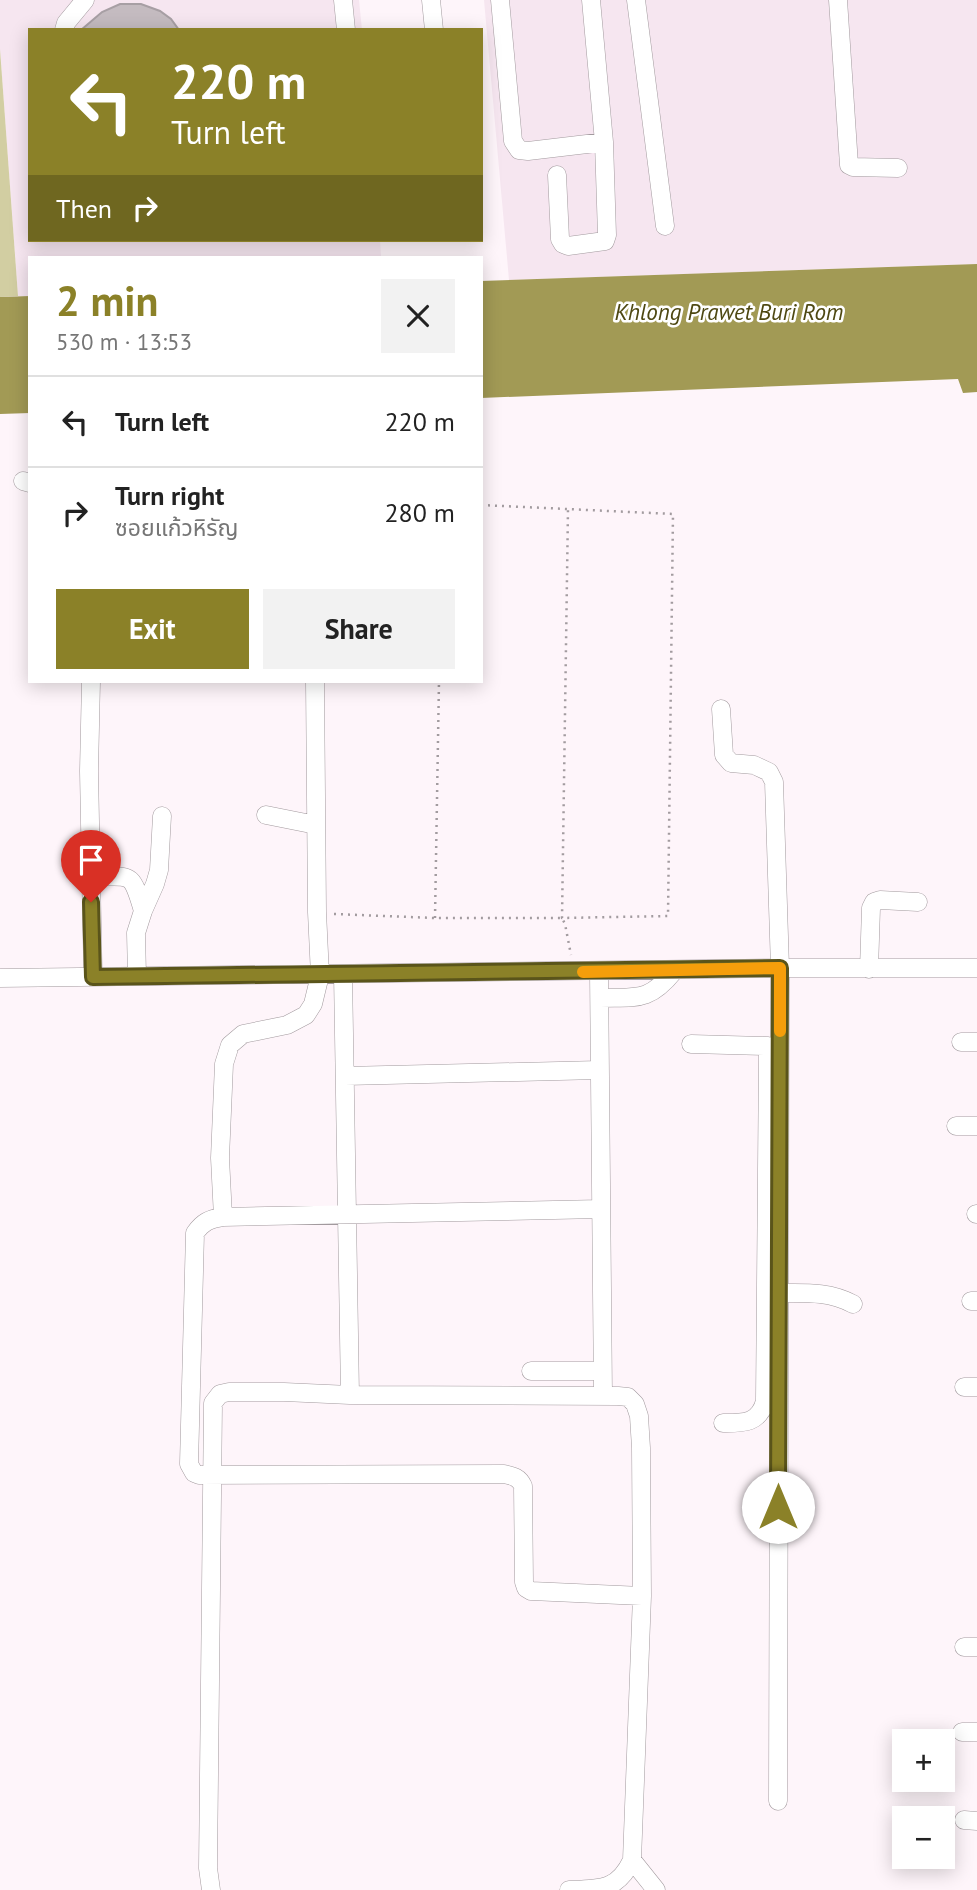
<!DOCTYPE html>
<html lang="en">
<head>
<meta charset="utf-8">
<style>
	:root { --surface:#fff; --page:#f2f2f2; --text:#222; --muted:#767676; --line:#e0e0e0; --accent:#8b8128 }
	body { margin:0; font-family:"PT Sans","Noto Sans Thai",sans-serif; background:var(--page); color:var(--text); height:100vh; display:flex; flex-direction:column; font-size:26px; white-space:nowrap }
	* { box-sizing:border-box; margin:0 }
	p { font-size:23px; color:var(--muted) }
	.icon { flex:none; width:38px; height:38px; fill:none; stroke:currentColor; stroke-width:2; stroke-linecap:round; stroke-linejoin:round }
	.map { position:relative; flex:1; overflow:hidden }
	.side { position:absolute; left:28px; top:256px; width:455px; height:427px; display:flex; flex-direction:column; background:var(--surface); border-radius:0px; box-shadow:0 4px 18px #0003 }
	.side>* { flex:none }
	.hud { position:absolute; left:28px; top:28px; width:455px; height:214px; border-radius:0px; box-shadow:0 4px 18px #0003; background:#8b8128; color:#fff; overflow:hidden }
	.controls { position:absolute; left:892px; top:1729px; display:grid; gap:14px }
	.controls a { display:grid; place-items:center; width:63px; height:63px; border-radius:0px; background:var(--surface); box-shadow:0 4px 18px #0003; font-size:35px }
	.pin { position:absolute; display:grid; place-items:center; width:60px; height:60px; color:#fff; margin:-72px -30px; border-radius:50% 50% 50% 0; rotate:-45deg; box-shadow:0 0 7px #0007 }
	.pin .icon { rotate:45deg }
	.me { position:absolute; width:77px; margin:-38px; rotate:0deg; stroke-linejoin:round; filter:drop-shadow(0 0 5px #0008) }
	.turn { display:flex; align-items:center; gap:24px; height:147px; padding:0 28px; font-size:32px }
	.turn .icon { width:91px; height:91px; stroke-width:2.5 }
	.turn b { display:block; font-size:49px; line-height:60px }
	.then { display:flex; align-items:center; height:66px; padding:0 28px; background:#0003; gap:14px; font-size:26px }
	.round { display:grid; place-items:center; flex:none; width:74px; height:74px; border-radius:0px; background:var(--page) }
	.head { display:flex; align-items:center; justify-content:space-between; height:119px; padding:0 28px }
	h1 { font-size:42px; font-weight:700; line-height:52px; color:var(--accent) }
	.button { display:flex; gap:14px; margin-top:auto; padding:14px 28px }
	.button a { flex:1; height:80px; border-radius:0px; background:var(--accent); color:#fff; font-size:28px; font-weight:700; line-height:80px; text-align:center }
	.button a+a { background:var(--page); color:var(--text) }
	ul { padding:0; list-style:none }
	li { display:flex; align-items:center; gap:21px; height:91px; padding:0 28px; border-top:2px solid var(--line) }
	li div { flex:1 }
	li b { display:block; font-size:26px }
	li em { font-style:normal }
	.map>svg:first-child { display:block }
	.built { fill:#f6e6f0 }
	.green { fill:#d2cea2 }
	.water { fill:#a29a55 }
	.building { fill:#c4bbc0; stroke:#a79fa4; stroke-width:2 }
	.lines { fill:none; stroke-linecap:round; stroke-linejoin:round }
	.minor-casing { stroke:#a29a9e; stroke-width:19 }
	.path { stroke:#a29b9f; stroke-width:2.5; stroke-dasharray:2 5; stroke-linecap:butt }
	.minor { stroke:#fff; stroke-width:18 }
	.route-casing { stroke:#5a541a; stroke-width:18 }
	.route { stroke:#8b8128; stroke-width:12 }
	.slow { stroke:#f59e0b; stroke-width:12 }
	.labels { text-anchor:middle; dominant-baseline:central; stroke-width:5; stroke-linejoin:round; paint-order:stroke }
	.water-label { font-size:23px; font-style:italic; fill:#4e4812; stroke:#fff }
</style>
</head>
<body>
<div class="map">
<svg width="977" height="1890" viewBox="0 0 977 1890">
	<rect width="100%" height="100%" fill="#fef5fa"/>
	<path class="built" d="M0,0H359L362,30H30V240H380L381,257H30V296H18L0,49Z
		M484,0H977V264L509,280Z"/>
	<path class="green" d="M0,49L18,296L0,297Z"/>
	<path class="water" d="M977,264V392L963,393L958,379L481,398V281Z
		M30,296V413L0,414V297Z"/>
	<path class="building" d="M120,4H141L160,11L171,19L179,30H81L102,12Z"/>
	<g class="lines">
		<g class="minor-casing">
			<path id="minor" d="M343,0L346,30
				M431,0L434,30
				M500,0L513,141L519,150L528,151L604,142
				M636,0L665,226
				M838,0L849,165L853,167L898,168
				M64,30L66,23L85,0
				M557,175L560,239L563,244L568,246L605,241L607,235L604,142L591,0
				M23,481L30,483
				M91,681L89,771L93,977
				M721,709L724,755L731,763L754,765L769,772L774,782L780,968L778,1801
				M266,815L316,825
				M91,877C131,877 131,869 143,911
				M869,969L871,908L874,902L880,900L918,902
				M599,972L603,1396
				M343,974L350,1395
				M137,976L136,933L143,911L155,884L159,870L162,816
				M0,978L780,968H977
				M600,998C637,997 649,1002 674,971
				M961,1042H977
				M691,1044L768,1046
				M345,1076L599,1070
				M956,1126H977
				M600,1209L223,1217C209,1219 203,1222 195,1233L189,1464L194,1473L199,1475L504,1474C513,1476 519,1477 523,1486L524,1582L526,1588L531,1591L642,1596
				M976,1214H977
				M223,1217L220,1158L224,1064L230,1045L243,1034L287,1025L306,1015L313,1004L320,975L317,912L315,681
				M778,1293C805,1293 829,1291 853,1304
				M971,1301H977
				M531,1371H602
				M964,1387H977
				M723,1423C743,1423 759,1424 765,1401L768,1054
				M964,1647H977
				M962,1732H977
				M964,1820L977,1821
				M632,1860L656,1890
				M211,1890L208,1868L213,1403L220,1394L229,1392H284L350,1395L618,1396L628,1397L635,1404L639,1416L641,1448L642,1596L632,1860C618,1890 601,1889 569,1890"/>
		</g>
		<path class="path" d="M481,505L673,514L668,916L562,918L568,509
			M334,914L435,918H562L565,924L571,955
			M435,918L439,681"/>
		<use href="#minor" class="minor"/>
	</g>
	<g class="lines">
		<g class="route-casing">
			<path id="route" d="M91,902L93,977L780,968L778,1507"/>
		</g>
		<use href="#route" class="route"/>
		<path class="slow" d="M583,972L780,968V1031"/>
	</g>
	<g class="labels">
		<g class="water-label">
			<text x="729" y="311">Khlong Prawet Buri Rom</text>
		</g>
	</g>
</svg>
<div class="controls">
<a>+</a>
<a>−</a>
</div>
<div class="pin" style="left:91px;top:902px;background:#d93025"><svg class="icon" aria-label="arrive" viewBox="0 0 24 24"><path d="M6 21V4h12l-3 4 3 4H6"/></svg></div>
<svg class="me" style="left:778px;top:1507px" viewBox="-20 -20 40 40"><circle r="19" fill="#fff"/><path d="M0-13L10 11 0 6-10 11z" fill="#8b8128"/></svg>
<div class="hud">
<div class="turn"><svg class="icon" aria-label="left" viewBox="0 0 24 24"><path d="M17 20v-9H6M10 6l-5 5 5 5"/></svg><div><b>220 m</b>Turn left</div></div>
<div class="then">Then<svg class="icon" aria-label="right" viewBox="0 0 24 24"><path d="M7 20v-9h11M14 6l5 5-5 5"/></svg></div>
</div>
<section class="side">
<div class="head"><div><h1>2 min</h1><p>530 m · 13:53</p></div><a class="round"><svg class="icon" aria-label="close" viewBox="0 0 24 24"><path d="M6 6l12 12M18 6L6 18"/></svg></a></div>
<ul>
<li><svg class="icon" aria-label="left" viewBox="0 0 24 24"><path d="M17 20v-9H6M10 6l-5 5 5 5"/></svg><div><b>Turn left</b></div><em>220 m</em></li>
<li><svg class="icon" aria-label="right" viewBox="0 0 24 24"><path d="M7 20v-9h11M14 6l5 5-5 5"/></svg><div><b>Turn right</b><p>ซอยแก้วหิรัญ</p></div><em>280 m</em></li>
</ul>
<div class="button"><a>Exit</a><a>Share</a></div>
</section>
</div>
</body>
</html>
